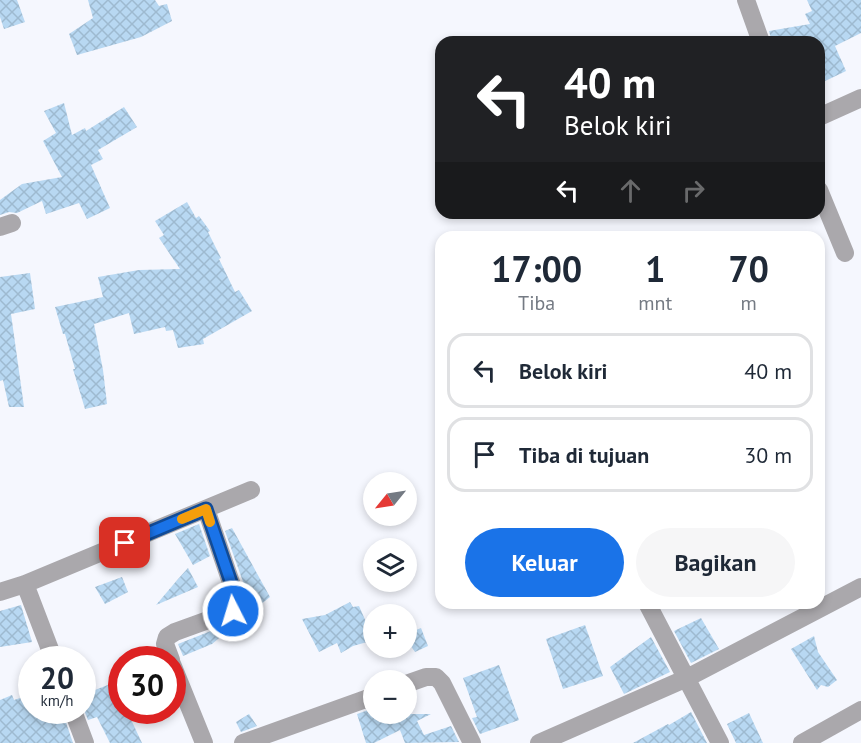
<!DOCTYPE html>
<html lang="id">
<head>
<meta charset="utf-8">
<style>
	:root { --surface:#fff; --page:#f6f6f7; --text:#1f2937; --muted:#747a83; --line:#e0e1e3; --accent:#1a73e8 }
	body { margin:0; font-family:"PT Sans",sans-serif; background:var(--page); color:var(--text); height:100vh; display:flex; flex-direction:column; font-size:22px; white-space:nowrap }
	* { box-sizing:border-box; margin:0 }
	p { font-size:20px; color:var(--muted) }
	.icon { flex:none; width:33px; height:33px; fill:none; stroke:currentColor; stroke-width:2; stroke-linecap:round; stroke-linejoin:round }
	.map { position:relative; flex:1; overflow:hidden }
	.side { position:absolute; left:435px; top:231px; width:390px; height:378px; display:flex; flex-direction:column; background:var(--surface); border-radius:18px; box-shadow:0 3px 9px #0003 }
	.side>* { flex:none }
	.top-card { position:absolute; left:435px; top:36px; width:390px; height:183px; border-radius:18px; box-shadow:0 3px 9px #0003; background:#202124; color:#fff; overflow:hidden }
	.needle { width:39px; rotate:240deg }
	.tools { position:absolute; left:363px; top:472px; display:grid; gap:12px }
	.tools a { display:grid; place-items:center; width:54px; height:54px; border-radius:50%; background:var(--surface); box-shadow:0 3px 9px #0003; font-size:30px }
	.speed { position:absolute; left:18px; top:646px; display:flex; gap:12px; font-size:30px; font-weight:700; text-align:center }
	.speed>* { display:grid; place-content:center; width:78px; height:78px; border-radius:50%; background:var(--surface); box-shadow:0 3px 9px #0003; line-height:1 }
	.speed small { font-size:15px; font-weight:400 }
	.speed .limit { border:9px solid #d22; background:#fff; color:#111 }
	.pin { position:absolute; display:grid; place-items:center; width:51px; height:51px; color:#fff; margin:-26px; border-radius:12px; box-shadow:0 3px 9px #0006 }
	.me { position:absolute; width:66px; margin:-33px; rotate:355deg; stroke-linejoin:round; filter:drop-shadow(0 0 4px #0008) }
	.turn { display:flex; align-items:center; gap:21px; height:126px; padding:0 30px; font-size:27px }
	.turn .icon { width:78px; height:78px; stroke-width:2.5 }
	.turn b { display:block; font-size:42px; line-height:51px }
	.lanes { display:flex; align-items:center; height:57px; padding:0 30px; background:#0003; justify-content:center; gap:30px; direction:ltr }
	.lanes .off { opacity:.35 }
	.eta { display:flex; justify-content:space-evenly; align-items:center; height:102px; text-align:center }
	.eta b { font-size:36px; font-weight:700; line-height:42px }
	.button { display:flex; gap:12px; margin-top:auto; padding:12px 30px }
	.button a { flex:1; height:69px; border-radius:36px; background:var(--accent); color:#fff; font-size:24px; font-weight:700; line-height:69px; text-align:center }
	.button a+a { background:var(--page); color:var(--text) }
	ul { padding:0; list-style:none }
	li { display:flex; align-items:center; gap:18px; height:75px; margin:0 12px 9px; padding:0 18px; border:3px solid var(--line); border-radius:18px }
	li div { flex:1 }
	li b { display:block; font-size:22px }
	li em { font-style:normal }
	.map>svg:first-child { display:block }
	.building { fill:url(#building-cross-hatch) }
	.lines { fill:none; stroke-linecap:round; stroke-linejoin:round }
	.minor { stroke:#aaa8ac; stroke-width:18 }
	.route-casing { stroke:#114b97; stroke-width:15 }
	.route { stroke:#1a73e8; stroke-width:10 }
	.slow { stroke:#f59e0b; stroke-width:10 }
</style>
</head>
<body>
<div class="map">
<svg width="861" height="743" viewBox="0 0 861 743">
	<defs>
		<pattern id="building-cross-hatch" width="8" height="8" patternUnits="userSpaceOnUse" patternTransform="scale(1.5)"><rect width="8" height="8" fill="#b8d8f2"/><path d="M0 0l8 8M0 8l8-8" fill="none" stroke="#9ebad0"/></pattern>
	</defs>
	<rect width="100%" height="100%" fill="#f5f7fe"/>
	<path class="building" d="M0,0H17L25,22L4,29L0,17Z
		M88,0H155L159,6L167,4L172,21L141,37L77,55L69,34L93,18Z
		M807,0H861V33L835,46L846,71L819,84V42H772L769,31L810,24L805,14L812,11Z
		M64,103L72,135L85,128L86,131L124,107L137,127L98,150L103,159L91,165L110,208L87,219L79,203L46,214L42,201L17,213L9,212L0,215V200L22,184L62,177L43,141L56,133L44,111Z
		M187,202L196,218L199,216L210,231L208,232L221,258L219,259L235,292L239,290L252,311L203,339L204,344L178,348L173,330L166,331L165,327L134,334L129,313L94,324L103,370L107,404L85,409L73,369H75L65,334H63L55,307L103,297L98,277L139,270L180,269L159,238L164,235L155,221Z
		M30,273L35,309L11,314L24,407H9L3,380L0,381V277Z
		M199,524L210,556L193,565L175,534Z
		M232,528L270,597L251,612L247,593L225,531Z
		M188,568L198,587L156,605L178,579Z
		M122,577L128,592L105,604L95,587Z
		M350,602L353,607L359,606L374,640L353,646L341,653L337,643L319,652L302,619L325,615Z
		M21,605L32,642L0,647V611Z
		M701,618L719,649L691,663L674,631Z
		M585,625L603,676L563,689L546,639Z
		M221,627L224,634L212,644L183,656L178,644Z
		M421,628L428,646L415,652L406,639V634Z
		M814,636L818,652L837,680L828,687L821,685L817,690L791,649Z
		M651,637L670,672L624,694L610,667Z
		M499,665L519,720L480,734L472,718L477,717L463,678Z
		M118,681L122,689V711H127L142,743H110L97,717L88,720L82,705V695Z
		M32,694V711H62L73,743H0V700L12,695L14,700Z
		M374,708V714H431L417,721L424,735L451,726L459,742L405,743L400,730L374,743H366L357,714Z
		M691,712L707,743H633L668,724L669,725Z
		M749,713L763,743H736L727,724Z
		M249,714L257,726L241,732L236,722Z"/>
	<g class="lines">
		<path class="minor" d="M746,0L761,42
			M819,117L861,98
			M819,190L845,253
			M0,227L12,223
			M25,584L54,660
			M0,592L25,584L251,490
			M647,603L720,743
			M171,660L165,644L167,637L175,632L233,611L237,606L236,597L206,509
			M172,664L204,743
			M406,684L426,677H436L442,683L472,743
			M73,711L85,743
			M243,743L374,696
			M539,743L687,678L861,587
			M802,743L861,710"/>
	</g>
	<g class="lines">
		<g class="route-casing">
			<path id="route" d="M125,543L206,509L236,597L237,606L233,611"/>
		</g>
		<use href="#route" class="route"/>
		<path class="slow" d="M182,519L206,509L210,522"/>
	</g>
</svg>
<div class="tools">
<a><svg class="needle" viewBox="-14 -14 28 28"><path d="M0-13l5 13h-10z" fill="#e53935"/><path d="M0 13l5-13h-10z" fill="#747a83"/></svg></a>
<a><svg class="icon" aria-label="layers" viewBox="0 0 24 24"><path d="M12 4l9 5-9 5-9-5zM3 14l9 5 9-5"/></svg></a>
<a>+</a>
<a>−</a>
</div>
<div class="speed"><div>20<small>km/h</small></div><div class="limit">30</div></div>
<div class="pin" style="left:125px;top:543px;background:#d93025"><svg class="icon" aria-label="arrive" viewBox="0 0 24 24"><path d="M6 21V4h12l-3 4 3 4H6"/></svg></div>
<svg class="me" style="left:233px;top:611px" viewBox="-20 -20 40 40"><circle r="17" fill="#1a73e8" stroke="#fff" stroke-width="3"/><path d="M0-11L8 9 0 5-8 9z" fill="#fff"/></svg>
<div class="top-card">
<div class="turn"><svg class="icon" aria-label="left" viewBox="0 0 24 24"><path d="M17 20v-9H6M10 6l-5 5 5 5"/></svg><div><b>40 m</b>Belok kiri</div></div>
<div class="lanes"><svg class="icon" aria-label="left" viewBox="0 0 24 24"><path d="M17 20v-9H6M10 6l-5 5 5 5"/></svg><svg class="icon off" aria-label="ahead" viewBox="0 0 24 24"><path d="M12 20V5M6 11l6-6 6 6"/></svg><svg class="icon off" aria-label="right" viewBox="0 0 24 24"><path d="M7 20v-9h11M14 6l5 5-5 5"/></svg></div>
</div>
<section class="side">
<div class="eta">
<div><b>17:00</b><p>Tiba</p></div>
<div><b>1</b><p>mnt</p></div>
<div><b>70</b><p>m</p></div>
</div>
<ul>
<li><svg class="icon" aria-label="left" viewBox="0 0 24 24"><path d="M17 20v-9H6M10 6l-5 5 5 5"/></svg><div><b>Belok kiri</b></div><em>40 m</em></li>
<li><svg class="icon" aria-label="arrive" viewBox="0 0 24 24"><path d="M6 21V4h12l-3 4 3 4H6"/></svg><div><b>Tiba di tujuan</b></div><em>30 m</em></li>
</ul>
<div class="button"><a>Keluar</a><a>Bagikan</a></div>
</section>
</div>
</body>
</html>
